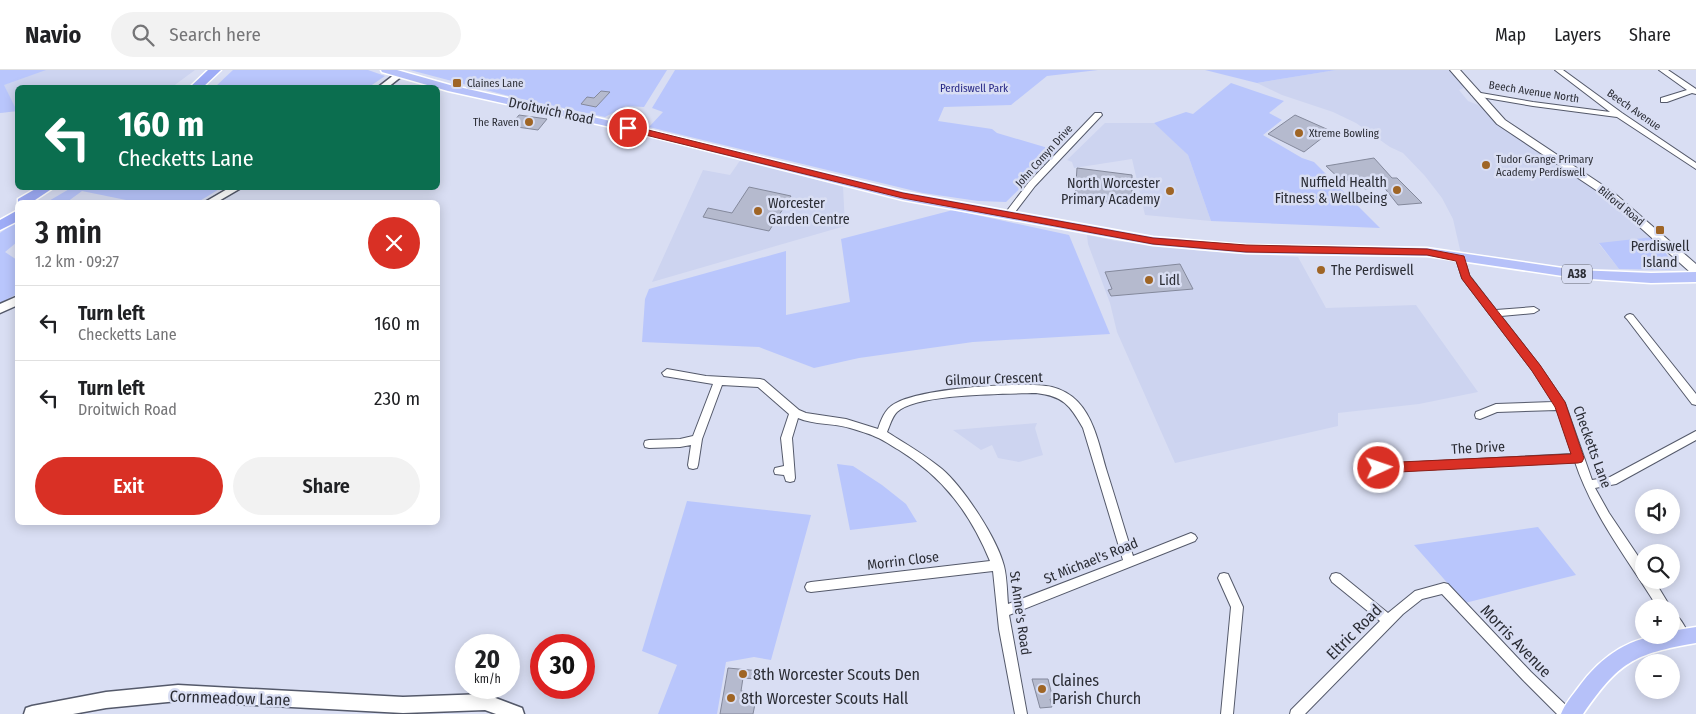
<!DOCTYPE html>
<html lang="en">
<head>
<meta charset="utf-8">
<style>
	:root { --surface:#fff; --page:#f2f2f2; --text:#202124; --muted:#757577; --line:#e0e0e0; --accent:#d93025 }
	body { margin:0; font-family:"Fira Sans Condensed",sans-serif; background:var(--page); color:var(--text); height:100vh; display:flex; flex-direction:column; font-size:19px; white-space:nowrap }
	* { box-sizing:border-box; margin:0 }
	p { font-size:16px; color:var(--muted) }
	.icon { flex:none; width:28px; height:28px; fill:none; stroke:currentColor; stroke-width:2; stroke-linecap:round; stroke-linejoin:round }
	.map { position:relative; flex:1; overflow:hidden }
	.side { position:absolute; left:15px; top:130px; width:425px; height:325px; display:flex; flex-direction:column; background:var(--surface); border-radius:8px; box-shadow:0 2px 12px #0003 }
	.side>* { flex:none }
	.hud { position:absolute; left:15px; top:15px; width:425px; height:105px; border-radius:8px; box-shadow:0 2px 12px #0003; background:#0b6e4f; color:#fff; overflow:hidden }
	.tools { position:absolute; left:1635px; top:419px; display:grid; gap:10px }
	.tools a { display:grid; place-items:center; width:45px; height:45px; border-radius:50%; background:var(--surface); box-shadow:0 2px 12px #0003; font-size:25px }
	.speed { position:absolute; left:455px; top:564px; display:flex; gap:10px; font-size:25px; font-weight:700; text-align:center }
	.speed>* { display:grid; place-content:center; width:65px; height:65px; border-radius:50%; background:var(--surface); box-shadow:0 2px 12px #0003; line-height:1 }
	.speed small { font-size:12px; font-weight:400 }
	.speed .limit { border:8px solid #d22; background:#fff; color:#111 }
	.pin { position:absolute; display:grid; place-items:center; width:42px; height:42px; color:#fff; margin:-21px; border:2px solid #fff; border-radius:50%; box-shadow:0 1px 5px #0007 }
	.me { position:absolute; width:55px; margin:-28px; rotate:87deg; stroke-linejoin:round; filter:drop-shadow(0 0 4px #0008) }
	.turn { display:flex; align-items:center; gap:18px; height:105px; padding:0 20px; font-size:22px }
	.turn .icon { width:65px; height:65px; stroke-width:2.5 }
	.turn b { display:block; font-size:35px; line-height:42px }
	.round { display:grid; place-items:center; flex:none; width:52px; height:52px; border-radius:26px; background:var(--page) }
	.overview { display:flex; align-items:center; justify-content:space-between; height:85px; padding:0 20px }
	h1 { font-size:30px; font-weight:600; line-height:38px }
	.button { display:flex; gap:10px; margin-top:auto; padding:10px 20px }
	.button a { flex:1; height:58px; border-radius:30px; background:var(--accent); color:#fff; font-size:20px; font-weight:600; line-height:58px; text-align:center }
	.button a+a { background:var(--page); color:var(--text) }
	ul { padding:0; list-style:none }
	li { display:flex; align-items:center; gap:15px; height:75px; padding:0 20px; border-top:1px solid var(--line) }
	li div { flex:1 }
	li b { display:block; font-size:19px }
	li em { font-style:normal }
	header { display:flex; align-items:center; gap:30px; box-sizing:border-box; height:70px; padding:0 25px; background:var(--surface); border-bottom:1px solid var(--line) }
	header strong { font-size:24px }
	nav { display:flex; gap:28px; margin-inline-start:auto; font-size:18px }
	.search { width:350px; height:45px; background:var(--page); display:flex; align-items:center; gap:12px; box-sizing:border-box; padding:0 18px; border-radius:28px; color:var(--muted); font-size:19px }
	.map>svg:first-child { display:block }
	.built { fill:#cdd4f0 }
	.green { fill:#b9c6fc }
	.building { fill:#b5bace; stroke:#84899c }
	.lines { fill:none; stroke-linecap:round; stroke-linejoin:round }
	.minor-casing { stroke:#54596a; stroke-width:2 }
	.tertiary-casing { stroke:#54596a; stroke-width:3 }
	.secondary-casing { stroke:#54596a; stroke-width:2 }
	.primary-casing { stroke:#fff; stroke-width:3 }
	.trunk-casing { stroke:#fff; stroke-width:3 }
	.minor { fill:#fff; fill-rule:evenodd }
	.tertiary { fill:#fff; fill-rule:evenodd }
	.secondary { fill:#fff; fill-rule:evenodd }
	.primary { fill:#b6c1f9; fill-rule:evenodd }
	.trunk { fill:#9eacf7; fill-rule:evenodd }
	.route { fill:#d93025; stroke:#8d1f18 }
	.poi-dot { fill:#9f6525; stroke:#d9def3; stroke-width:2 }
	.labels { text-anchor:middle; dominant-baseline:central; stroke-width:5; stroke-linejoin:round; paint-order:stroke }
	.far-poi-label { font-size:11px; fill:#2b2d35; stroke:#d9def3; text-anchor:start }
	.far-park-label { font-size:11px; fill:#252685; stroke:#d9def3 }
	.far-street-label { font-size:11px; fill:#2b2d35; stroke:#d9def3 }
	.shield { fill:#d9def3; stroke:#5f626e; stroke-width:1 }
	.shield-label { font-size:12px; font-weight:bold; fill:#2b2d35 }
	.street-label { font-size:14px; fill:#2b2d35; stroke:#d9def3 }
	.poi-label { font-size:14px; fill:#2b2d35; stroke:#d9def3; text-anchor:start }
	.near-street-label { font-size:16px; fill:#2b2d35; stroke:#d9def3 }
	.near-poi-label { font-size:16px; fill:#2b2d35; stroke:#d9def3; text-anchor:start }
</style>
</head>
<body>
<header>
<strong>Navio</strong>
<div class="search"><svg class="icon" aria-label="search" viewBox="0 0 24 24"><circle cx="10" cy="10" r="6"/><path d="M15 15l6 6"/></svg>Search here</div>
<nav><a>Map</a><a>Layers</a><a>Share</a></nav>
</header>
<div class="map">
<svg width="1696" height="644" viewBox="0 0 1696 644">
	<rect width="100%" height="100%" fill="#d9def3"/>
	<path class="built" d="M0,0H195L172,17L18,18L17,41L0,43Z
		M1336,0H1451L1464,18L1459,20L1468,31L1478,35L1502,57L1603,124L1653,167L1599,174L1619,199H1582L1461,184L1453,149L1442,128L1425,106L1403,83L1390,77L1356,53L1333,42L1282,25L1257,13Z
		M1105,53H1154L1172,69L1188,85L1211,151L1145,145L1132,89L1074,98L1072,92L1067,90Z
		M741,89L843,117L845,156L652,212L703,100L730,105Z
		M1087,165L1116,171L1203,181L1298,187L1326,238L1416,235L1478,322L1419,334L1338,343V356L1175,393L1117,262L1110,233L1088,174Z
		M1037,353L1035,358L1043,385L1019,392L998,388L992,375L981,380L953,360Z"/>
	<path class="green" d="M0,0H46L4,15L17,41L0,43Z
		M233,0H368L385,6L369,17H215Z
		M410,0H667L644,37L626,36L605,47L513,27Z
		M675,0H1098L1047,6L1011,35L944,37L938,51L992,59L997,63L1058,81L1006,132L978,131L923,123L649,57L663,42L652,38Z
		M1205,0H1336L1257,13Z
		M1231,13L1284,31L1269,43L1282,50L1263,65L1302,88L1314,92L1380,158L1211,151L1188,85L1154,53L1186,42L1193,44Z
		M71,118H221L198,132L131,131L82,121L67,132H47Z
		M953,140L1069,165L1110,264L973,272L859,288L814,298L759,277L642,272L645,229L649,219L786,181V245L850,232L841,169Z
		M17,151V172L5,182L17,190V224L0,233V163Z
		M1653,167L1675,195L1670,200L1619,199L1599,173Z
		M837,394L853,396L882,415L906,434L917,452L850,460Z
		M687,431L811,445L771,590L754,587L726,592L717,644H658L677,595L642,581Z
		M1538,457L1576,505L1465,533L1414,475Z"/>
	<path class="building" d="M601,21L610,22L596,37L581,34L587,27L594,28Z
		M519,45L547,49L538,60L510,56Z
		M1295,45L1331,61L1304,82L1268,64Z
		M1374,88L1392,108H1397L1422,133L1398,135L1383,116L1365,119L1354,109L1342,111L1326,96Z
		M1077,98L1132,105V135L1075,128Z
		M749,117L791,126L769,161L703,147L708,138L732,143Z
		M1180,194L1193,219L1111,226L1108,220L1112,219L1105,202Z
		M728,598L760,601L758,609L743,608L741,621L757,624L753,644H720Z
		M1032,609H1048L1053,629H1050L1052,637L1040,638Z"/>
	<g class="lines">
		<g class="minor-casing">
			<path id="minor" d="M1555,0H1563L1622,43L1696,93V99L1617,47L1533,36L1475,26L1471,24L1475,22L1533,32L1610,42Z
				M1659,0H1668L1696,19V24L1692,23L1667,32H1661V28L1687,20Z
				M1095,43H1101L1102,45L1035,116L1012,146H1006V142L1029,112Z
				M1460,185L1464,188L1469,205L1496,240L1534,237L1539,240L1534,243L1501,246L1539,295L1565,333L1592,410L1610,407L1696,361V370L1616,414L1595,418L1609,443L1644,495V510H1654L1671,538H1658C1629,491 1593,446 1575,392L1379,402L1375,401L1374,398L1375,395L1379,394L1572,384L1557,340L1497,342L1480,349L1476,348L1475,345L1476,342L1496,334L1553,332L1533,301L1462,208L1456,188Z
				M1630,244L1633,245L1696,324V335L1692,334L1627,249L1625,247L1627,245Z
				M667,299L706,306L760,309L764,310L799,340L806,343L846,349L878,359C881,350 885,339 894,334C920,318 1022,311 1052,317C1061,319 1072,325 1078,332C1095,350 1100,379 1107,402C1116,430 1124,458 1133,486L1191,463L1195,465L1197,468L1195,471L1009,545L1027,644H1015L999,559L993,501L811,522L807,521L805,517L807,513L811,512L990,491C970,443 944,408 899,380C892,376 884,370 876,367C868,363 859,361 850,358C833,353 814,355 798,348L792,368L795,408L794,411L790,412L786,411L784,405L775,404L774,401L775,398L784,396L781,368L789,344L758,317L722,315L702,369L698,395L697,398L693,399L689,398L688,395L691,375L680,377L649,378L645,377L644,374L645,371L649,370L680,369L693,366L713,314L664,306L662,303ZM1036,323C1063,326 1070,335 1083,358L1123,490L1008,534C1007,522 1007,508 1004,496C997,468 963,417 942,399C925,385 906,374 887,362C890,355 892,347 897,342C917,323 1007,324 1036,323Z
				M1224,503L1228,504L1243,537L1233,644H1221L1231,537L1218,508L1220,504Z
				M1336,503L1340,504L1388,543L1415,521L1444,513L1448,514L1531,602L1571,640L1572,644H1557L1523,610L1442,524L1422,529L1403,544L1305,644H1290L1291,640L1380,551L1332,512L1330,508L1332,504Z
				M1671,542C1680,545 1686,559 1690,567L1688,571L1684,573C1671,568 1671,553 1671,542Z"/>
		</g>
		<g class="tertiary-casing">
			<path id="tertiary" d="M399,1L402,2V6L387,18H377Z
				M229,118H241L217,132H205Z
				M18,226V235L0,243V234Z
				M178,615L403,627L485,624L522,638L524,644H496L485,640L403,643L178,631L106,638L73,644H24L26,638L32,636L106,622Z"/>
		</g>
		<g class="secondary-casing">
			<path id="secondary" d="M1450,0H1460L1505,50L1613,122L1696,194V203L1690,202L1605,126L1497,54Z"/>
		</g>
		<g class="primary-casing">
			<path id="primary" d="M381,0H397L450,15L633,56L903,122L1153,167L1246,175L1427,178L1576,200L1651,203L1696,202V212L1651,213L1576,208L1427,186L1246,183L1153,175L903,130L633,62L448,21L382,2Z
				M1696,557V573C1633,584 1619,592 1583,644H1561C1565,634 1572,626 1578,618C1601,586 1631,565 1671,565V561Z"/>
		</g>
		<g class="trunk-casing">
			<path id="trunk" d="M208,0H221L202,18H189Z
				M37,118H53L32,132L18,134V129Z
				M18,140V151L0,160V150Z"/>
		</g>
		<use href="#minor" class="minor"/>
		<use href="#tertiary" class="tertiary"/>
		<use href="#secondary" class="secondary"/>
		<use href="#primary" class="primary"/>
		<use href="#trunk" class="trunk"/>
	</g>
	<path class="route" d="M628,55L903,123L1153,168L1246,175L1427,179L1464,186L1470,206L1540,295L1565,332L1584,388L1582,392L1578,393L1379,403L1375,401L1373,398L1375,395L1379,393L1571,384L1555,337L1532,301L1462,209L1456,191L1427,185L1246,182L1153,174L903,128L625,60V56Z"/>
	<g class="poi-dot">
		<rect x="452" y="8" width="10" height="10" rx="2.5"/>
		<circle cx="529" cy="52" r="5"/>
		<circle cx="1299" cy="63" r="5"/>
		<circle cx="1486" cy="95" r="5"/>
		<circle cx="1397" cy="120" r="5"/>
		<circle cx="1170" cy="121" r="5"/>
		<circle cx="758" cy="141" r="5"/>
		<rect x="1655" y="155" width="10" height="10" rx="2.5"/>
		<circle cx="1321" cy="200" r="5"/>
		<circle cx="1149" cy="210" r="5"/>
		<circle cx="743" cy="604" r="5"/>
		<circle cx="1042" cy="619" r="5"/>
		<circle cx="731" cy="628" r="5"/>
	</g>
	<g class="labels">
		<g class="far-poi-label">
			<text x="467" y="13">Claines Lane</text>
			<text x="519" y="52" text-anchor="end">The Raven</text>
			<text x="1309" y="63">Xtreme Bowling</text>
			<text x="1496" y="89">Tudor Grange Primary<tspan x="1496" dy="13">Academy Perdiswell</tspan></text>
		</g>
		<g class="far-park-label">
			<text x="974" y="18">Perdiswell Park</text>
		</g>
		<g class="far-street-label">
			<text transform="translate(1534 22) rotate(9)">Beech Avenue North</text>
			<text transform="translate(1634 40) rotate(35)">Beech Avenue</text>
			<text transform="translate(1044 86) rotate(-48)">John Comyn Drive</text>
			<text transform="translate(1621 136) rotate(39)">Bilford Road</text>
		</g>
		<rect class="shield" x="1562" y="194.5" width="30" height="19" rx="4"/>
		<g class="shield-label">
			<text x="1577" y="204">A38</text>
		</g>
		<g class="street-label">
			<text transform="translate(551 41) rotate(12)">Droitwich Road</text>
			<text transform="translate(994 309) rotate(-2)">Gilmour Crescent</text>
			<text transform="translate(1592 377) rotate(70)">Checketts Lane</text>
			<text transform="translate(1478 378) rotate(-3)">The Drive</text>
			<text transform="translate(903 491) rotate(-7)">Morrin Close</text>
			<text transform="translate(1091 491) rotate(-22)">St Michael's Road</text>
			<text transform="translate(1020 543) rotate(82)">St Anne's Road</text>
		</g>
		<g class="poi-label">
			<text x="1387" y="112" text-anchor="end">Nuffield Health<tspan x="1387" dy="16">Fitness &amp; Wellbeing</tspan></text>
			<text x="1160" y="113" text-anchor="end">North Worcester<tspan x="1160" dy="16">Primary Academy</tspan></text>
			<text x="768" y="133">Worcester<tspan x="768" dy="16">Garden Centre</tspan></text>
			<text x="1660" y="176" text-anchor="middle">Perdiswell<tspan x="1660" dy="16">Island</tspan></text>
			<text x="1331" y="200">The Perdiswell</text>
			<text x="1159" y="210">Lidl</text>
		</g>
		<g class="near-street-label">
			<text transform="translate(1354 562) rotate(-45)">Eltric Road</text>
			<text transform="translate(1516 571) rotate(46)">Morris Avenue</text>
			<text transform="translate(230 628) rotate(2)">Cornmeadow Lane</text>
		</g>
		<g class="near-poi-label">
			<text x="753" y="604">8th Worcester Scouts Den</text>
			<text x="1052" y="610">Claines<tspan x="1052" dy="18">Parish Church</tspan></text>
			<text x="741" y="628">8th Worcester Scouts Hall</text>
		</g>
	</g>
</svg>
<div class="tools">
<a><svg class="icon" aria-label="sound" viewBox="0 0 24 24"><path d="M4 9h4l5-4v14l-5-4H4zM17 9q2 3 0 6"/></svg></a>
<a><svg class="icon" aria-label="search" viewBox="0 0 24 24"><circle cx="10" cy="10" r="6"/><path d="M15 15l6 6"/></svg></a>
<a>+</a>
<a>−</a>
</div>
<div class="speed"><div>20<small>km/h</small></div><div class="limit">30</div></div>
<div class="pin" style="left:628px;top:58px;background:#d93025"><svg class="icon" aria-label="arrive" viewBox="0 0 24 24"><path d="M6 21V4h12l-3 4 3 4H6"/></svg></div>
<svg class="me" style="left:1379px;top:398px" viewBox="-20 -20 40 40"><circle r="17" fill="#d93025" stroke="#fff" stroke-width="3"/><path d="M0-11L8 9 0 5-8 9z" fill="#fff"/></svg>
<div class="hud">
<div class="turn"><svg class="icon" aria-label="left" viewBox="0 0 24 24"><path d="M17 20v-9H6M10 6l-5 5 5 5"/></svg><div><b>160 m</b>Checketts Lane</div></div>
</div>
<section class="side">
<div class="overview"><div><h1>3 min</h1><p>1.2 km · 09:27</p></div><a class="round" style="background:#d93025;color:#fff"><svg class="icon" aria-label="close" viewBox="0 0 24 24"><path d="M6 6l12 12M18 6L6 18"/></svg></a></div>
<ul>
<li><svg class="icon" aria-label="left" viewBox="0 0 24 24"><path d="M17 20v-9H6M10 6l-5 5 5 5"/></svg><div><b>Turn left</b><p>Checketts Lane</p></div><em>160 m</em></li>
<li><svg class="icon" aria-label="left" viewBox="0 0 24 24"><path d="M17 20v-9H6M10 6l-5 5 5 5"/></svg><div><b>Turn left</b><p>Droitwich Road</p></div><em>230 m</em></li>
</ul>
<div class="button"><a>Exit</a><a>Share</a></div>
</section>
</div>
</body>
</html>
